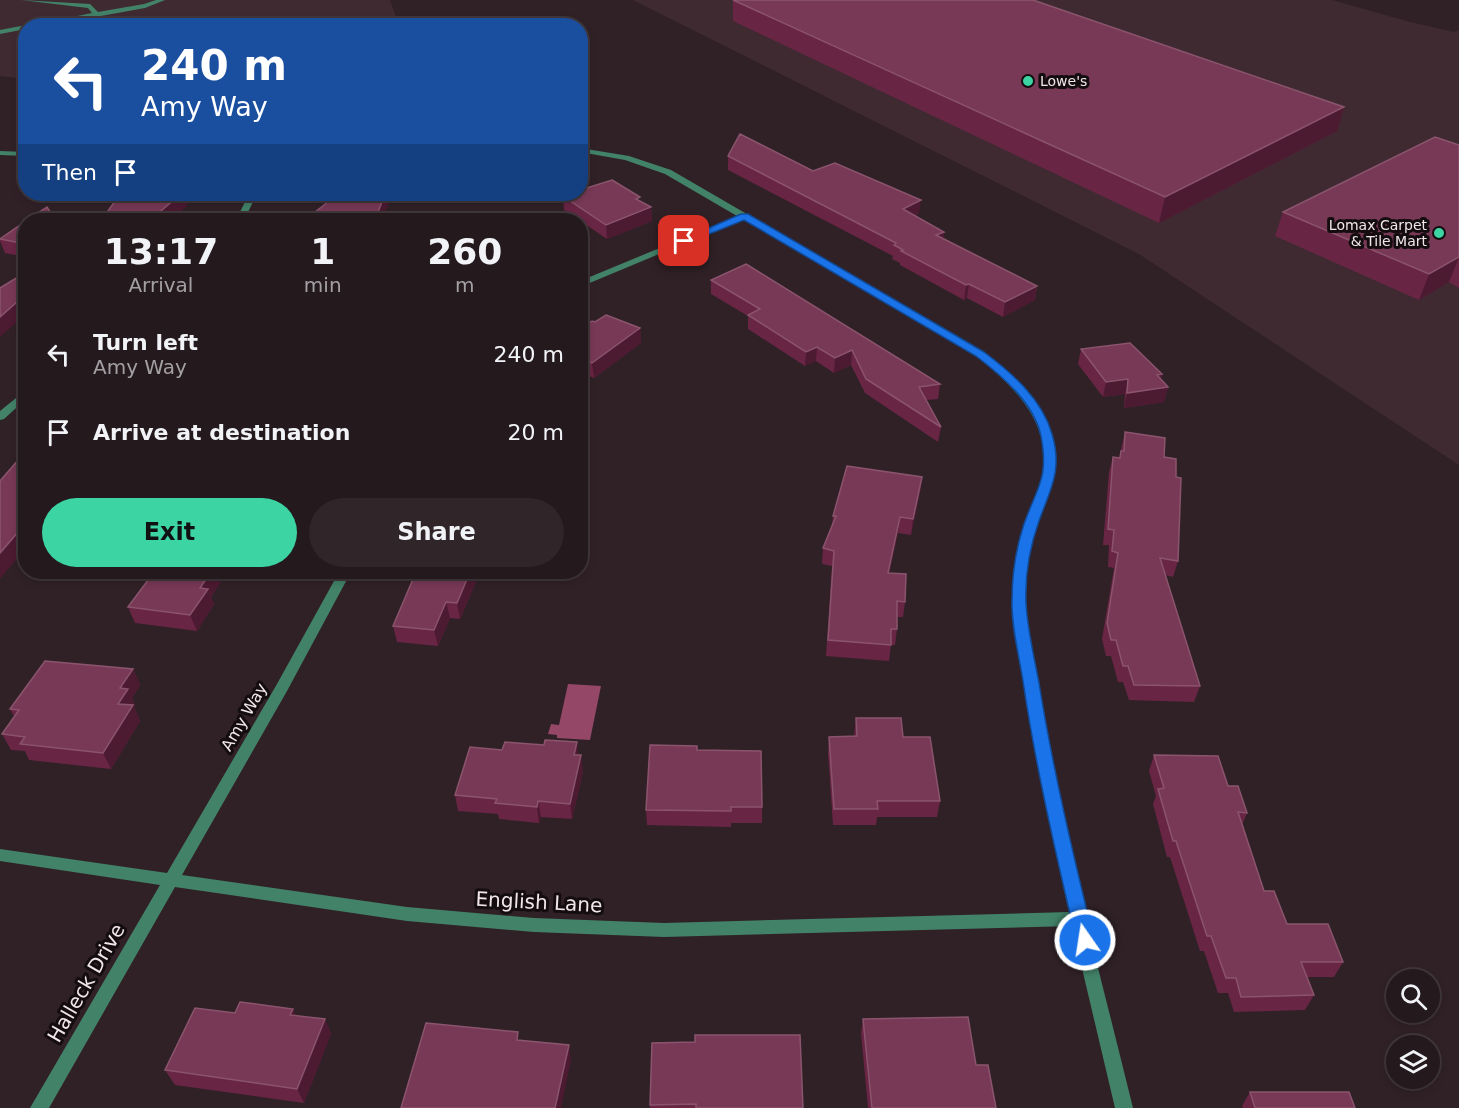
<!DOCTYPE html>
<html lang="en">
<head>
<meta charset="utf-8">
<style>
	:root { --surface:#24191d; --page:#30262a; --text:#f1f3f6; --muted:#a3a0a4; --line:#41383b; --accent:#3dd4a3 }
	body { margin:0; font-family:"DejaVu Sans",sans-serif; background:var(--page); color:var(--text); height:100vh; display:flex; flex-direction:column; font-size:22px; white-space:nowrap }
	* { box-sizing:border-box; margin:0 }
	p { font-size:20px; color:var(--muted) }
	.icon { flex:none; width:33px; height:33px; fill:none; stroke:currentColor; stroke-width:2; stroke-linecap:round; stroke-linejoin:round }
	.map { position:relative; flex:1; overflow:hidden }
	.details { position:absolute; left:18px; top:213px; width:570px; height:366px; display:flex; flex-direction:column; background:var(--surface); border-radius:24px; box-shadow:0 3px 9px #0003,0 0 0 2px var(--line) }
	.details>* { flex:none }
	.hud { position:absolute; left:18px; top:18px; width:570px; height:183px; border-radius:24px; box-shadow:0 3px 9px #0003,0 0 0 2px var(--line); background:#1a4fa0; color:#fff; overflow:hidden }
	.buttons { position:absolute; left:1386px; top:969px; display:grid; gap:12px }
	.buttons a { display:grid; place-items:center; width:54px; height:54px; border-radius:50%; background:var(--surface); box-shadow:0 3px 9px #0003,0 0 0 2px var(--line); font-size:30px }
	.pin { position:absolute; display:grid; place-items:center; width:51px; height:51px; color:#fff; margin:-26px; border-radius:12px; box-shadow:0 3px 9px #0006 }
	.me { position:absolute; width:66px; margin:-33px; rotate:347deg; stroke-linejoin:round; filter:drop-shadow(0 0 4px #0008) }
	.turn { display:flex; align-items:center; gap:21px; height:126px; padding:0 24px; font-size:27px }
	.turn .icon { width:78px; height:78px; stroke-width:2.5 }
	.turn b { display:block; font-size:42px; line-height:51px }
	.then { display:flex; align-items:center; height:57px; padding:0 24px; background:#0003; gap:12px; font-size:22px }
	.eta { display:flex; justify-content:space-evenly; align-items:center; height:102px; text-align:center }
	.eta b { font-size:36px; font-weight:800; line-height:42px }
	.cta { display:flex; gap:12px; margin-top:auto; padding:12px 24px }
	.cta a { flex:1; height:69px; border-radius:36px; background:var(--accent); color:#111; font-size:24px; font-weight:800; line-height:69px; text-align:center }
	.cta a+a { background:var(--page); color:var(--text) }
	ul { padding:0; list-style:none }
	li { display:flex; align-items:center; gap:18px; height:78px; padding:0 24px }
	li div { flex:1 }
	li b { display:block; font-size:22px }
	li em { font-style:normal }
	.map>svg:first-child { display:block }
	.built { fill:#3f2a32 }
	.water { fill:#944767 }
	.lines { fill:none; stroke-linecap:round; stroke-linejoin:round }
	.street { fill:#428269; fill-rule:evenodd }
	.wall { fill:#692544 }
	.shaded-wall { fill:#4c1a31 }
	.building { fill:#783956; stroke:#8b546d; stroke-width:1.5 }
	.route { fill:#1a73e8; stroke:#114b97; stroke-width:1.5 }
	.poi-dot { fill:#3dd4a3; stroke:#140d0f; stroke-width:2 }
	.labels { text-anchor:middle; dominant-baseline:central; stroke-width:6; stroke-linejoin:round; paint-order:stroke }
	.far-poi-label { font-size:14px; fill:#f1e6ea; stroke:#140d0f; text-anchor:start }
	.street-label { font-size:16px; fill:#f1e6ea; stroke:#140d0f }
	.near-street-label { font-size:20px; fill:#f1e6ea; stroke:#140d0f }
</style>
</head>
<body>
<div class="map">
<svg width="1459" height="1108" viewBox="0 0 1459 1108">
	<rect width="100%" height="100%" fill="#302127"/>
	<path class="built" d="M0,0H390L399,25L26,26L25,79L0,76Z
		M633,0H1332L1410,22L1454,32L1459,30V465L1139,254Z"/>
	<path class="water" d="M568,684L601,686L590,740L557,738V735L548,734L551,724L559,725Z"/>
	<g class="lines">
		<path class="street" d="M21,0L90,4L98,12L144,4L156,0H165L145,8L46,26H29L92,13L88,8Z
			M26,25L28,26H26V29L0,34V30Z
			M580,148L629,156L671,170L984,352C1013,376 1046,405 1053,444C1060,479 1047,492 1037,522C1028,551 1024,582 1026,612C1029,651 1038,690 1045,728C1068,857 1102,981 1133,1108H1115L1072,926L664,937L534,932L407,921L175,887L49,1108H30L160,885L0,861V849L167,873L277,684L339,572H351L287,691L182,875L407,907L534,918L664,923L1069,912C1052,838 1037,764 1025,689C1020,660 1013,630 1013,599C1013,574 1017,548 1025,523C1035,493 1048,481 1043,445C1036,407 1005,379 976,356L743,219L580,287V281L737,216L665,174L625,160L580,152Z
			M0,151L26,152V156L0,155Z
			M249,194H257L244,220H236Z
			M26,390V399L4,419L0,420V411Z"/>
	</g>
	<path class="wall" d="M733,0L1344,107L1337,131L1159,223L733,21Z
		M1459,145V288L1449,282L1419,300L1275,236L1283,212Z
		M728,156L813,171L919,213L915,216L944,232L943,239L1037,286L1035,300L1003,317L967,298L964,300L900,265V263L892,259L893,256L728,170Z
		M563,196L640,201L651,207L652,221L607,239L564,210Z
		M26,221V257L5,253L0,241V239Z
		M711,280L940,384L938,399L926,400L941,427L938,442L865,393L851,365L834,373L816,361L805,366L748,329V316L711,294Z
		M595,322L640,328L641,343L594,378L580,372V329Z
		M1081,349L1162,374L1161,379L1168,387L1164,402L1124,408L1125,394L1103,397L1078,364Z
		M1125,432L1164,457L1178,561L1173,577L1165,575L1200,686L1194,702L1129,700L1123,682H1118L1111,656H1106L1102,639L1114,568L1108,567L1109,545H1103L1109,472L1113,457L1119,458Z
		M26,451V548L0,578Z
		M922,477L920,492L911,535L898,533L889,573L905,602L903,617H897V629L895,645H891L889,661L826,656L832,566L822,564L823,548L832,525L833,516Z
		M154,572H227L211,597L214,604L197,631L135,623L128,607Z
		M478,577L460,619L450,618L438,646L397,642L393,626Z
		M133,669L140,685L132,698L135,705L134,707L140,721L111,769L29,760L25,751L11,750L2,734L14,716L10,709Z
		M856,718L903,737L940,801L937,817H877L876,825H833L828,753L829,737L854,736Z
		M697,750L762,807V823H731V827L647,825L646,810Z
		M579,755L583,771L572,819L541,817L539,823L499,819L498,814L458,811L455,795Z
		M1154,755L1228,786L1247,813L1242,825L1264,891L1287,924L1343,962L1334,977H1307L1314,995L1305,1010L1234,1012L1228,993H1218L1204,951H1200L1170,857H1167L1153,804L1156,796L1149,771Z
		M235,1013L296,1016L325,1019L331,1034L304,1103L175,1085L165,1070Z
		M863,1019L976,1065L996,1108H868L861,1033Z
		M652,1043L803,1108H650Z
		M1250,1092L1355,1108H1243L1242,1106Z"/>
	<path class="shaded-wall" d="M1344,107L1337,131L1159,223L1165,197Z
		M181,194H194L186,207L170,220H150Z
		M385,194H393L382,220L378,212Z
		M921,200L919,213L901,223L903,209Z
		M651,207L652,221L607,239L606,225Z
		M442,213L444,220H439Z
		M944,232L942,246L936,235Z
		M1459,257L1449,282L1419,300L1429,274Z
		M969,284L967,298L964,300L966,285Z
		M1037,286L1035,300L1003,317L1005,302Z
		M26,294V314L0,337V317Z
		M640,328L641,343L594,378L592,363Z
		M817,347L816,361L805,366L806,352Z
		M852,350L851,365L834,373L835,358Z
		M1162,374L1158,388L1168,387L1164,402L1124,408L1127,393L1157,375Z
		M1128,379L1125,394L1103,397L1106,382Z
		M922,477L920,492L911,535L913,519Z
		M900,517L898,533L886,588L888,573Z
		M19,531L26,544V548L0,578V553Z
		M211,572H227L211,597L214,604L197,631L190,615L200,588Z
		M470,572H477L478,577L460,619L457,603Z
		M446,602L450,618L438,646L434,630Z
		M133,669L140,685L132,698L135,705L134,707L140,721L111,769L103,753L118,704L120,688Z
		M577,742L579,758L574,755Z
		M581,755L583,771L572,819L570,804Z
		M538,801L541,817L539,823L537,807Z
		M293,1009L299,1024L290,1015Z
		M325,1019L331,1034L304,1103L297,1089Z
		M569,1045L571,1060L561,1108H555Z"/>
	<path class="building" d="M733,0H1033L1344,107L1165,197Z
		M740,134L813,171L835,163L921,200L903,209L944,232L936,235L1037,286L1005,302L969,284L966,285L901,251L903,250L894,245L896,243L728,156Z
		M1435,137L1459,145V257L1429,274L1283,212Z
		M612,180L640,197L636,199L651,207L606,225L563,196L571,194H580V190Z
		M120,194H181L150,220H79L84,216L103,218Z
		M338,194H385L378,212L442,213L439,220H305Z
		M47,207L55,220H27Z
		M26,221V244L0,239Z
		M746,264L940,384L919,387L941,427L866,379L852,350L835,358L817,347L806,352L748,315L760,309L711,280Z
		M26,272V294L0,317V288Z
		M606,315L640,328L592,363L580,358V329L592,321L595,322Z
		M1130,343L1162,374L1157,375L1168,387L1127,393L1128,379L1106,382L1081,349Z
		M1125,432L1165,438L1164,457L1176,459V477L1181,478L1178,561L1160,558L1200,686L1134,685L1128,666H1123L1116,640H1111L1107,623L1118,553L1112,551L1114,530L1108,529L1113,457L1120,458L1121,451H1124Z
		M26,451V528L23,531H19L0,553V481Z
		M847,466L922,477L913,519L900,517L888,573L906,574L905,602L897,601V629H891V645L828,640L834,551L823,548L836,516H833Z
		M154,572H211L200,588L208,589L190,615L128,607Z
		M416,572H470L457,603L446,602L434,630L393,626Z
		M45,661L133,669L120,688L128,689L118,704L133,705L103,753L20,744L25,737L2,734L19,710L10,709Z
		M856,718H901L903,737H930L940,801H877L878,809H834L829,737L857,736Z
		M545,740L577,742L574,755H581L570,804L538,801L537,807L495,803L497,799L455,795L470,747L502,750L505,742L544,745Z
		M650,745L697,746V750L761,751L762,807H731V811L646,810Z
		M1154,755L1218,756L1228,786H1238L1247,813L1238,812L1264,891H1274L1287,924H1328L1343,962H1301L1314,995L1241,997L1236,978H1226L1211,936H1207L1176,841H1173L1158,789L1164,788Z
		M240,1002L293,1009L290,1015L325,1019L297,1089L165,1070L195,1008L235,1013Z
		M968,1017L976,1065H988L996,1108H872L863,1019Z
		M426,1023L518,1032L517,1040L569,1045L555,1108H401Z
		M695,1035H800L803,1108H696V1104L650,1105L652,1043L695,1042Z
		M1250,1092H1349L1355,1108H1255Z"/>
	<path class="route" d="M741,214H748L984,352C1012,373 1042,399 1052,434C1063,470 1050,490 1039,521C1030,546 1025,576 1026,602C1027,628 1034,656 1039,683C1053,770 1073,854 1094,940L1092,946L1085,948L1079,946L1076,940C1056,854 1036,769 1023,681C1019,655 1011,626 1012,600C1012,574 1016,548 1024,524C1037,487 1049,479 1041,436C1034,403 1002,376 976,356L744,220L687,243L679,241Z"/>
	<g class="poi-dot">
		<circle cx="1028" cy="81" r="6"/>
		<circle cx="1439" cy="233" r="6"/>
	</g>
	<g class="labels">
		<g class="far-poi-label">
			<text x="1040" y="81">Lowe's</text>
			<text x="1427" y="225" text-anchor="end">Lomax Carpet<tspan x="1427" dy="16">&amp; Tile Mart</tspan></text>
		</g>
		<g class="street-label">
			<text transform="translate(244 717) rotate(-60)">Amy Way</text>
		</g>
		<g class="near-street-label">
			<text transform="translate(539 902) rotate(3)">English Lane</text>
			<text transform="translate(86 983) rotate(-60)">Halleck Drive</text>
		</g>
	</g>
</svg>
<div class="buttons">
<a><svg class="icon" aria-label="search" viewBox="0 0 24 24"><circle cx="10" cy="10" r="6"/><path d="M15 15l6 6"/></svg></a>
<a><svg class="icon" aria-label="layers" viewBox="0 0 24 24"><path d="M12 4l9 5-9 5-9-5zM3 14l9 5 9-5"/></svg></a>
</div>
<div class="pin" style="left:684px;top:241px;background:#d93025"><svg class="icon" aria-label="arrive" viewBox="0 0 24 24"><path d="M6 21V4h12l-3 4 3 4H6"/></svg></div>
<svg class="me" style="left:1085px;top:940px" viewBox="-20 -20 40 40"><circle r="17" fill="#1a73e8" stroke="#fff" stroke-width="3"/><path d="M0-11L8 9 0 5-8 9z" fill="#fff"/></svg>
<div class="hud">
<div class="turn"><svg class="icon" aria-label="left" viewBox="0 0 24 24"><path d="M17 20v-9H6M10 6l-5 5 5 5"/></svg><div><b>240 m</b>Amy Way</div></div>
<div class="then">Then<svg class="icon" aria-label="arrive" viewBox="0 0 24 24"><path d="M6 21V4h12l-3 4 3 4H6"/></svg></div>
</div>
<section class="details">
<div class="eta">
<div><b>13:17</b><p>Arrival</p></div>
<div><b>1</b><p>min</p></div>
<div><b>260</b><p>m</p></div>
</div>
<ul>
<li><svg class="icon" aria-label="left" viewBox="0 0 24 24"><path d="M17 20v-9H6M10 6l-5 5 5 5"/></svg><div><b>Turn left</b><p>Amy Way</p></div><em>240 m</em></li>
<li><svg class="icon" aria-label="arrive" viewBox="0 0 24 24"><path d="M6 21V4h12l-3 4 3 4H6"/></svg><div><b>Arrive at destination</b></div><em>20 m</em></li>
</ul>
<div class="cta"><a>Exit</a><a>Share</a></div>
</section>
</div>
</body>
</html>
